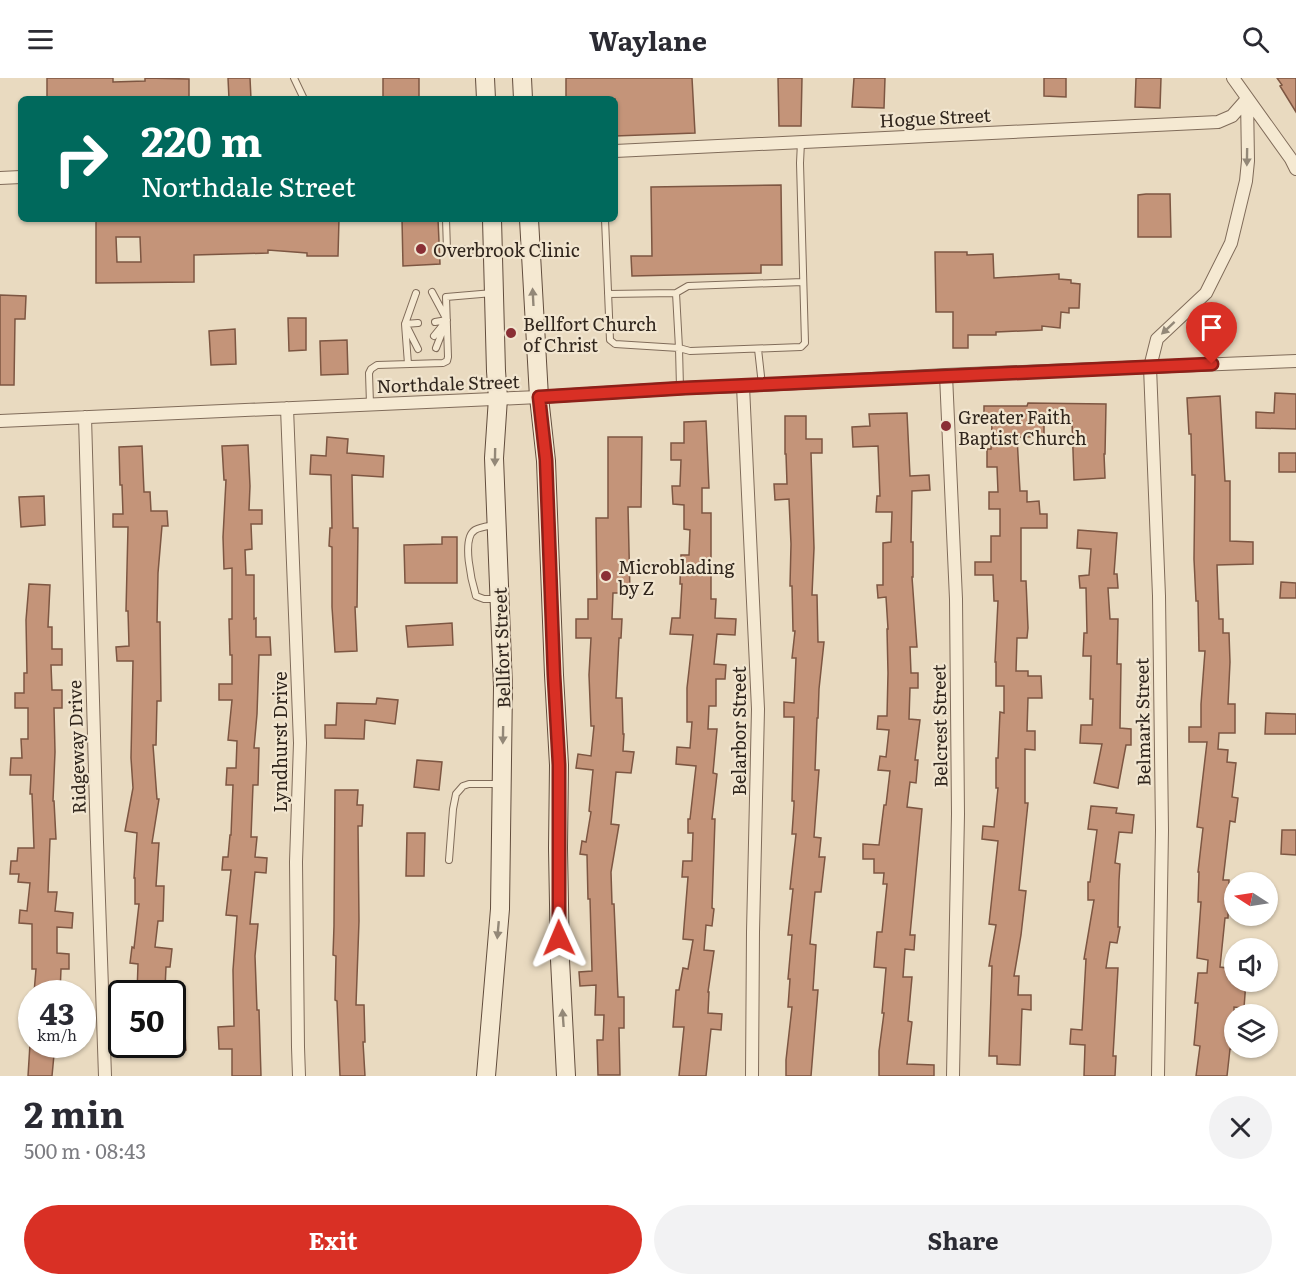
<!DOCTYPE html>
<html lang="en">
<head>
<meta charset="utf-8">
<style>
	:root { --surface:#fff; --page:#f2f2f3; --text:#2b2b33; --muted:#7c7c81; --accent:#d93025 }
	body { margin:0; font-family:Literata,serif; background:var(--page); color:var(--text); height:100vh; display:flex; flex-direction:column; font-size:22px; white-space:nowrap }
	* { box-sizing:border-box; margin:0 }
	p { font-size:20px; color:var(--muted) }
	.icon { flex:none; width:33px; height:33px; fill:none; stroke:currentColor; stroke-width:2; stroke-linecap:round; stroke-linejoin:round }
	.map { position:relative; height:998px; overflow:hidden }
	.drawer { display:flex; flex-direction:column; background:var(--surface); flex:1 }
	.drawer>* { flex:none }
	.guide { position:absolute; left:18px; top:18px; width:600px; height:126px; border-radius:9px; box-shadow:0 2px 4px #0004; background:#00695c; color:#fff; overflow:hidden }
	.needle { width:39px; rotate:282deg }
	.buttons { position:absolute; left:1224px; top:794px; display:grid; gap:12px }
	.buttons a { display:grid; place-items:center; width:54px; height:54px; border-radius:50%; background:var(--surface); box-shadow:0 2px 4px #0004; font-size:30px }
	.speed { position:absolute; left:18px; top:902px; display:flex; gap:12px; font-size:30px; font-weight:700; text-align:center }
	.speed>* { display:grid; place-content:center; width:78px; height:78px; border-radius:50%; background:var(--surface); box-shadow:0 2px 4px #0004; line-height:1 }
	.speed small { font-size:15px; font-weight:400 }
	.speed .limit { border:3px solid #111; border-radius:9px; background:#fff; color:#111 }
	.pin { position:absolute; display:grid; place-items:center; width:51px; height:51px; color:#fff; margin:-62px -26px; border-radius:50% 50% 50% 0; rotate:-45deg; box-shadow:0 0 6px #0007 }
	.pin .icon { rotate:45deg }
	.me { position:absolute; width:66px; margin:-33px; rotate:359deg; stroke-linejoin:round; filter:drop-shadow(0 0 4px #0008) }
	.turn { display:flex; align-items:center; gap:21px; height:126px; padding:0 24px; font-size:27px }
	.turn .icon { width:78px; height:78px; stroke-width:2.5 }
	.turn b { display:block; font-size:42px; line-height:51px }
	.round { display:grid; place-items:center; flex:none; width:63px; height:63px; border-radius:32px; background:var(--page) }
	.summary { display:flex; align-items:center; justify-content:space-between; height:102px; padding:0 24px }
	h1 { font-size:36px; font-weight:700; line-height:45px }
	.primary-button { display:flex; gap:12px; margin-top:auto; padding:12px 24px }
	.primary-button a { flex:1; height:69px; border-radius:36px; background:var(--accent); color:#fff; font-size:24px; font-weight:700; line-height:69px; text-align:center }
	.primary-button a+a { background:var(--page); color:var(--text) }
	header { display:flex; justify-content:space-between; align-items:center; height:78px; padding:0 24px; background:var(--surface); font-size:27px; font-weight:700 }
	.map>svg:first-child { display:block }
	.building { fill:#c49479; stroke:#7d5642; stroke-width:1.5; fill-rule:evenodd }
	.lines { fill:none; stroke-linecap:round; stroke-linejoin:round }
	.service-casing { stroke:#806c5a; stroke-width:8 }
	.minor-casing { stroke:#806c5a; stroke-width:14 }
	.secondary-casing { stroke:#624d3d; stroke-width:20 }
	.service { stroke:#f5e9d2; stroke-width:6 }
	.minor { stroke:#f5e9d2; stroke-width:12 }
	.secondary { stroke:#f5e9d2; stroke-width:18 }
	.oneway { fill:#938878 }
	.route-casing { stroke:#8d1f18; stroke-width:15 }
	.route { stroke:#d93025; stroke-width:10 }
	.poi-dot { fill:#8a2f35; stroke:#f1e5cf; stroke-width:2 }
	.labels { text-anchor:middle; dominant-baseline:central; stroke-width:4.5; stroke-linejoin:round; paint-order:stroke }
	.street-label { font-size:18px; fill:#31261d; stroke:#f1e5cf }
	.poi-label { font-size:18px; fill:#31261d; stroke:#f1e5cf; text-anchor:start }
</style>
</head>
<body>
<header><svg class="icon" aria-label="menu" viewBox="0 0 24 24"><path d="M4 6h16M4 12h16M4 18h16"/></svg>Waylane<svg class="icon" aria-label="search" viewBox="0 0 24 24"><circle cx="10" cy="10" r="6"/><path d="M15 15l6 6"/></svg></header>
<div class="map">
<svg width="1296" height="998" viewBox="0 0 1296 998">
	<rect width="100%" height="100%" fill="#e9dac0"/>
	<path class="building" d="M47,0H113V4L145,3V0L189,1V21H47Z
		M228,0H250L251,21H229Z
		M383,0H419V19H411V21H383Z
		M566,0H692L695,55L615,58V21H566Z
		M778,0H802L801,48H779Z
		M854,0H885L884,30L852,29Z
		M1044,0H1066V19L1044,18Z
		M1136,0H1161L1160,30L1135,29Z
		M1277,0H1296V34L1280,8L1282,7Z
		M781,107L782,187H761V195L632,198L631,178H652L651,109Z
		M1146,116H1170L1171,159H1138V117Z
		M96,141H339L338,178H307V175L268,172V175L194,177V204L96,205ZM116,159H140L141,184H117Z
		M402,141H438L440,186L403,188Z
		M935,174H967V177L993,176L994,200L1059,196V201L1071,202V205L1080,206L1079,230H1069V235L1061,234L1060,250L1042,248V252L996,254V257H968V270H953V234H936Z
		M0,217L26,218L25,241H15L14,307H0Z
		M288,240H306V272L289,273Z
		M235,251L236,286L211,287L209,253Z
		M347,262L348,296L321,297L320,263Z
		M1275,315L1296,316V351L1256,350V334L1274,335Z
		M1220,318L1225,403H1230V463L1253,464V486L1217,487L1219,541H1223V555H1229L1230,584L1228,626H1235V655H1219L1218,671L1228,672L1227,684L1236,685L1232,719L1238,720L1235,744L1230,743L1223,802H1229L1228,840H1225L1220,889L1234,891V903H1246L1244,930L1234,929V971H1230L1227,998H1196L1200,968L1194,967L1198,925H1195L1198,895H1207L1208,882L1197,880L1201,824H1198L1199,794H1198L1203,750L1197,749L1207,664H1189V649H1201V626L1205,573H1199L1198,523H1196L1194,481L1195,397H1192L1191,356H1189L1187,320Z
		M1028,325L1106,326L1105,376H1104L1105,400L1074,402L1072,343H1044V359H1017L1020,413H1027V424L1039,423L1040,436H1047V450H1021V503H1026L1028,550L1027,560H1017L1016,593H1028V598H1041L1042,620H1028L1027,653H1035V672L1025,671V725H1028L1019,812L1026,813L1021,857L1014,898H1019L1018,917H1031V932L1022,931L1020,987L997,986V978H989L992,888H989L996,847L989,846L998,763L982,761L983,748L994,749L998,710H996V680H998L1000,634L1004,635V608H996V584H995L998,523H994L993,497H975V484H991V458H1000V431H989V414H998L997,389H987V371H991L992,345H984V328H1027Z
		M907,335L910,398L929,397L930,412L912,413L911,464H913V499H912L917,569H910L911,595H918V610H910L909,641L920,642L915,682H918L916,705L910,704L907,729L922,731L910,857H915L914,872L905,871L903,899H912L908,943L912,944L907,986L934,987V998H879V973L884,935H882L886,890L874,889L877,854H882L887,806H883L884,795H874V781H863V766L879,767L884,727H886L890,693L878,692L880,678L886,679L889,652L877,651L878,638H887L888,595L887,551H888L886,519L878,520L877,507H883V465L891,464L892,434H876L877,418H880L878,368L853,369L852,349L870,348L869,336Z
		M785,338H806V361H822V375H811L814,470L812,517H817L818,564H824L819,611L818,640H817L815,692H819L814,759L821,760L819,779H825L821,814H815L810,866L816,867L813,912H818L811,998H786V982L792,929H788L790,901H788L792,857H788L793,811H790L796,756H792L794,727V723H792L794,639H784V624L794,625L796,580H792L795,553H793L792,508H790L791,466L789,421L775,422L774,406H787L786,376H785Z
		M706,343L709,410H702V435H711V521H716L715,540L736,541L735,557L717,556L714,586L726,587L725,601H716V628H709L708,651H717L713,695L717,696L712,741H715L712,830L714,831L712,848L706,847L704,872L714,873L708,914H709L708,935L722,936L721,952L711,951L706,998H679L684,949H673L676,912H679L683,890L688,891L693,862L683,861L688,799H682L683,783H692L693,755H688V741H690L696,688L676,686L677,669L690,670L692,644H687V610L693,557L670,556L672,540H680L682,506H680L681,477H689L690,452L684,451V427L673,426L672,408H680L681,382H671V365H684V344Z
		M327,359L348,361L347,375L384,378L383,399L352,397L353,450H358L357,529H355L357,573L335,574L332,529V469L329,468L330,450H332L331,397L310,396L311,377L326,378Z
		M608,359H642L641,429H628L630,515H613L612,541H622L621,560H619L616,620H622L623,656H624L623,673L634,674L631,695L616,694L611,746L619,747L611,794L612,826H614L618,919H624V950H619L620,997H598L597,962H603L604,937H595L596,907L580,908L579,894L592,893L590,821H588L587,777L580,776L582,763L586,764L591,734L589,733L593,692L576,690L578,676L591,678L594,648H591L589,597L591,560H576V541H588V521H597L596,440H608Z
		M248,367L250,408L249,432H262V446H251L252,471L245,472L246,497H254V541L256,540V559H270L271,577H259L257,636L254,670H259L258,707H253L251,759H257L255,779L267,780L266,795L255,794L250,846H258L255,878L257,932H259L261,998H232V971H219L218,949L234,948L233,892L237,838L226,837L231,792H222L223,779H228L230,757H231L233,707H226L227,690H236L237,663L228,662L232,622H219V606H232V577H230L229,541H232V490L224,491L223,459L226,402H224L222,368Z
		M142,368L144,414H150L151,433H167L168,448H162L158,495L157,544H160L161,623H157L156,667H153L157,721H159L152,765H159L156,808H164L163,843H158L155,869L172,871L170,889H166L165,911H160V915H137L138,886L130,885L132,869L134,870L139,826H135V800H134L137,755L125,753L133,710L131,680L133,583H117L116,569L129,568L128,533H126L128,449H113V436H123L122,407H120L119,369Z
		M1279,375H1296V394H1279Z
		M44,418L45,447L21,449L19,419Z
		M1078,452L1117,455L1114,496H1117L1118,510H1108L1110,541H1118L1117,586H1121L1120,650L1131,651V667H1126L1118,710L1094,705L1102,666L1080,665L1081,647H1092L1093,621H1090L1091,578H1083L1084,555H1087L1086,510H1080L1079,498L1089,497L1091,471L1077,470Z
		M442,459H457V505H405L404,467L442,466Z
		M1281,504L1296,505V520H1280Z
		M29,506L50,507L48,549H52V571H62V587H51L52,612H62V630H54L55,674L53,723H54L56,761H50L48,814H57L55,833L73,835L72,850L57,849V875L69,876V891H61L60,915H34L36,891H32V846L19,845L20,832L27,833L30,805L18,804L19,796H10L11,783H17L18,770H34L32,716H30L31,697H10L11,680H22L21,661H28V630H15V615H24V595H27L26,542Z
		M452,545L453,567L408,569L406,548Z
		M377,620L398,622L395,646L365,642L364,661L325,660V647H336L337,625L376,626Z
		M1266,635L1296,636V656H1265Z
		M417,682L442,684L439,712L414,709Z
		M335,712H358L357,727H363L362,748H358L359,843L356,927H364L365,964H363L365,998H340L337,923L335,922L336,878L333,877L334,848Z
		M1091,728L1117,730L1116,735L1134,737L1132,755L1119,754L1115,785L1120,786L1119,802L1118,849H1120L1117,865L1110,864L1106,890H1118L1113,978H1116L1115,998H1084L1085,967L1070,966L1071,951L1082,952L1086,881H1084L1094,822H1088V804H1090L1097,752L1088,751Z
		M1282,752H1296V777L1281,776Z
		M407,755H425L424,798H406Z
		M172,924H183L186,972L172,973Z
		M30,966H55L52,998H28Z"/>
	<g class="lines">
		<g class="service-casing">
			<path id="service" d="M294,0L304,21
				M446,141L447,172L489,171
				M605,141L610,262L615,266L679,270L690,273L801,269L805,265L800,85L801,64
				M432,214L447,242L436,270
				M676,215L679,270L680,310
				M608,216L676,215L688,208L803,204
				M435,244L447,242
				M405,246L418,245
				M407,249L418,271
				M434,258L443,247
				M758,271L762,307
				M408,286L405,246L416,215
				M370,326L369,295L371,291L377,287L443,285L447,283L448,279L446,219L493,215
				M494,447C489,448 480,449 475,452C461,460 472,505 476,518L484,521H499
				M449,782L453,731L456,716L463,708L469,706H498"/>
		</g>
		<g class="minor-casing">
			<path id="minor" d="M1233,0L1291,81L1296,91
				M615,73L1218,44L1232,38L1247,21
				M0,100L21,99
				M946,297L956,521L958,736L953,998
				M743,308L758,631L753,854L752,998
				M287,330L300,665L296,784L298,969L299,998
				M85,339L97,764L105,998
				M0,343L539,319L685,310L743,308L946,297L1296,283
				M1158,998L1162,752L1159,518L1150,289L1157,261L1206,215L1231,165L1246,103L1248,83L1247,21"/>
		</g>
		<g class="secondary-casing">
			<path id="secondary" d="M485,0L486,21
				M522,0L523,21
				M529,141L539,319L546,383L554,597L559,687L558,770L560,882L566,998
				M486,998L500,831L503,609L494,380L498,320L496,293L492,141"/>
		</g>
		<use href="#service" class="service"/>
		<use href="#minor" class="minor"/>
		<use href="#secondary" class="secondary"/>
	</g>
	<defs><path id="oneway-solid" d="M-6-.8H1V-3.2L6.5 0L1 3.2V.8H-6Z" transform="scale(1.5)"/></defs>
	<g class="oneway">
		<use href="#oneway-solid" transform="translate(1247 79) rotate(91)"/>
		<use href="#oneway-solid" transform="translate(533 219) rotate(-93)"/>
		<use href="#oneway-solid" transform="translate(1168 250) rotate(137)"/>
		<use href="#oneway-solid" transform="translate(495 379) rotate(91)"/>
		<use href="#oneway-solid" transform="translate(503 657) rotate(91)"/>
		<use href="#oneway-solid" transform="translate(498 852) rotate(95)"/>
		<use href="#oneway-solid" transform="translate(563 940) rotate(-94)"/>
	</g>
	<g class="lines">
		<g class="route-casing">
			<path id="route" d="M559,860V687L554,597L546,382L539,319L685,310L1212,286"/>
		</g>
		<use href="#route" class="route"/>
	</g>
	<g class="poi-dot">
		<circle cx="421" cy="171" r="6"/>
		<circle cx="511" cy="255" r="6"/>
		<circle cx="946" cy="348" r="6"/>
		<circle cx="606" cy="498" r="6"/>
	</g>
	<g class="labels">
		<g class="street-label">
			<text transform="translate(935 39) rotate(-3)">Hogue Street</text>
			<text transform="translate(448 305) rotate(-2)">Northdale Street</text>
			<text transform="translate(501 570) rotate(-92)">Bellfort Street</text>
			<text transform="translate(1142 644) rotate(-91)">Belmark Street</text>
			<text transform="translate(939 648) rotate(-91)">Belcrest Street</text>
			<text transform="translate(738 653) rotate(-90)">Belarbor Street</text>
			<text transform="translate(279 664) rotate(-90)">Lyndhurst Drive</text>
			<text transform="translate(76 669) rotate(-92)">Ridgeway Drive</text>
		</g>
		<g class="poi-label">
			<text x="433" y="171">Overbrook Clinic</text>
			<text x="523" y="245">Bellfort Church<tspan x="523" dy="21">of Christ</tspan></text>
			<text x="958" y="338">Greater Faith<tspan x="958" dy="21">Baptist Church</tspan></text>
			<text x="618" y="488">Microblading<tspan x="618" dy="21">by Z</tspan></text>
		</g>
	</g>
</svg>
<div class="buttons">
<a><svg class="needle" viewBox="-14 -14 28 28"><path d="M0-13l5 13h-10z" fill="#e53935"/><path d="M0 13l5-13h-10z" fill="#7c7c81"/></svg></a>
<a><svg class="icon" aria-label="sound" viewBox="0 0 24 24"><path d="M4 9h4l5-4v14l-5-4H4zM17 9q2 3 0 6"/></svg></a>
<a><svg class="icon" aria-label="layers" viewBox="0 0 24 24"><path d="M12 4l9 5-9 5-9-5zM3 14l9 5 9-5"/></svg></a>
</div>
<div class="speed"><div>43<small>km/h</small></div><div class="limit">50</div></div>
<div class="pin" style="left:1212px;top:286px;background:#d93025"><svg class="icon" aria-label="arrive" viewBox="0 0 24 24"><path d="M6 21V4h12l-3 4 3 4H6"/></svg></div>
<svg class="me" style="left:559px;top:860px" viewBox="-20 -20 40 40"><path d="M0-17L14 15 0 8-14 15z" fill="#d93025" stroke="#fff" stroke-width="4"/></svg>
<div class="guide">
<div class="turn"><svg class="icon" aria-label="right" viewBox="0 0 24 24"><path d="M7 20v-9h11M14 6l5 5-5 5"/></svg><div><b>220 m</b>Northdale Street</div></div>
</div>
</div>
<section class="drawer">
<div class="summary"><div><h1>2 min</h1><p>500 m · 08:43</p></div><a class="round"><svg class="icon" aria-label="close" viewBox="0 0 24 24"><path d="M6 6l12 12M18 6L6 18"/></svg></a></div>
<div class="primary-button"><a>Exit</a><a>Share</a></div>
</section>
</body>
</html>
